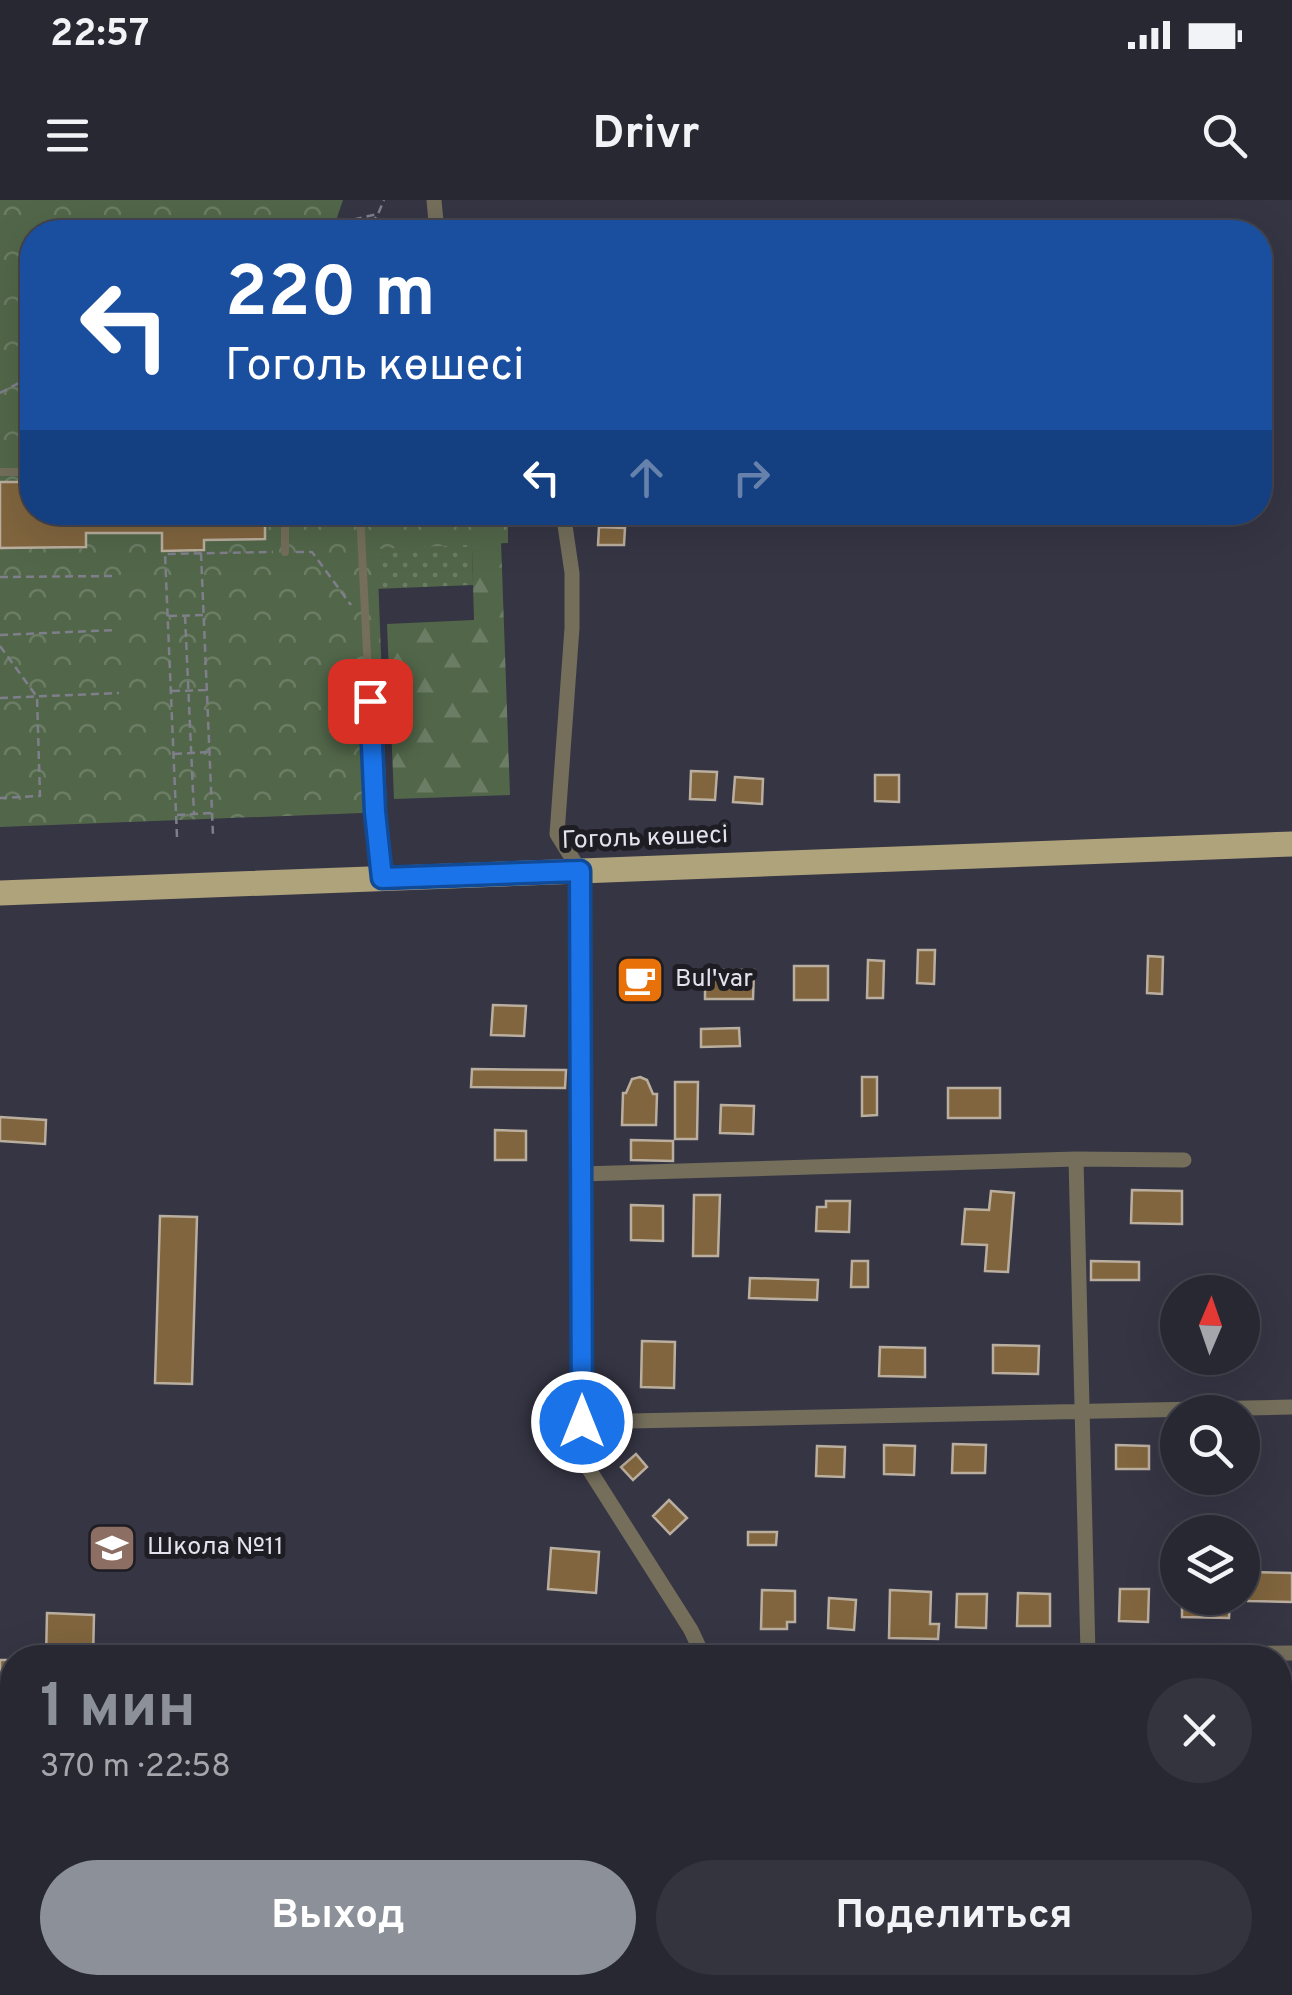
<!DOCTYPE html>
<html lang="ru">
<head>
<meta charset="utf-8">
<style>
	:root { --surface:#282833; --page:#34343f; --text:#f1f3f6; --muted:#a5a6ac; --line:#44444e; --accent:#8c9099 }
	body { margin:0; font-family:Overpass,sans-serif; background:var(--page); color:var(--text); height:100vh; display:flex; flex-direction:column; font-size:38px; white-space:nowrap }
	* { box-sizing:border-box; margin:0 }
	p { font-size:32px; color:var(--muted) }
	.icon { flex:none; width:55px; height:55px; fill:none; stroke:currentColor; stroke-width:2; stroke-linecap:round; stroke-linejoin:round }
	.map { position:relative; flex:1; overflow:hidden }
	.sheet { position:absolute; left:0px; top:1445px; width:1292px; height:350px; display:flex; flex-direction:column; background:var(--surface); border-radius:40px 40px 0 0; box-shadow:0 10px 40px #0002,0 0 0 2px var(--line) }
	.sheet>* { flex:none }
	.hud { position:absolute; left:20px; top:20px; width:1252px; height:305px; border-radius:40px; box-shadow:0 10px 40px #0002,0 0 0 2px var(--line); background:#1a4fa0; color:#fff; overflow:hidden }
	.needle { width:65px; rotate:2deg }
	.buttons { position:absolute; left:1160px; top:1075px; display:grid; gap:20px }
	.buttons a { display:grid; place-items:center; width:100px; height:100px; border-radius:50%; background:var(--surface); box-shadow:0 10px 40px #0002,0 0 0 2px var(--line); font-size:50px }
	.pin { position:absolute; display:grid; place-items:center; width:85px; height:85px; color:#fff; margin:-42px; border-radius:20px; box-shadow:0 5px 15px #0006 }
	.me { position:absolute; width:110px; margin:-55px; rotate:0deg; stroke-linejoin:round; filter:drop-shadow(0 0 8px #0008) }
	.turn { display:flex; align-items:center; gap:35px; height:210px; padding:0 40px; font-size:45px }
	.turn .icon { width:130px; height:130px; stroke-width:2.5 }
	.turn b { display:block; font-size:70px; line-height:85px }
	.lanes { display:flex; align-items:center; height:95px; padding:0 40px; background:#0003; justify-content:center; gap:50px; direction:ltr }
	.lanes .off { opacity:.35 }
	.round { display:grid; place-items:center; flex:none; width:105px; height:105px; border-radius:52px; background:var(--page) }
	.head { display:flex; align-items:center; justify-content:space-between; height:170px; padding:0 40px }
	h1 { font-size:60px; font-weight:700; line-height:75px; color:var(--accent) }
	.button { display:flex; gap:20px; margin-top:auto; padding:20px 40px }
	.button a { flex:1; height:115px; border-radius:60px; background:var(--accent); color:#fff; font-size:40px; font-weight:700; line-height:115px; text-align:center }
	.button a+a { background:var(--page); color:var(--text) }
	.status { display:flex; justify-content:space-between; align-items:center; height:70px; padding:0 50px; background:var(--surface); direction:ltr }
	.status svg { height:28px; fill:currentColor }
	header { display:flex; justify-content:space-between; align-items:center; height:130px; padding:0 40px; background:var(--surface); font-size:45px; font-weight:700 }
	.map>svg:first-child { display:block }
	.grass { fill:url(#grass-dots) }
	.forest { fill:url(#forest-firs) }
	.park { fill:url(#park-crowns) }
	.building { fill:#80653e; stroke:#baae9e; stroke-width:2.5 }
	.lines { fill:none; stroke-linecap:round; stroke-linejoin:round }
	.path { stroke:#7f7e8b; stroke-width:2.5; stroke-dasharray:8 5; stroke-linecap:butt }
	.service { stroke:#746e5b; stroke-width:8 }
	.minor { stroke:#746e5b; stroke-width:15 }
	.primary { stroke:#afa37c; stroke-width:25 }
	.route-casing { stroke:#114b97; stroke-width:25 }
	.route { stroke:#1a73e8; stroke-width:18 }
	.labels { text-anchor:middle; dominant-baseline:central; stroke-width:10; stroke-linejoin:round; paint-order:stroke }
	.street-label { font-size:25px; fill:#e4e3ed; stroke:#1e1d24 }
	.poi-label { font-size:25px; fill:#e4e3ed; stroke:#1e1d24; text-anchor:start }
</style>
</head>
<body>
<div class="status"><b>22:57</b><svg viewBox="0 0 49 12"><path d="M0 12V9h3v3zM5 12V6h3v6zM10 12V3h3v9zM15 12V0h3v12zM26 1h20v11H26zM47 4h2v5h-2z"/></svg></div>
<header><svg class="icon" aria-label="menu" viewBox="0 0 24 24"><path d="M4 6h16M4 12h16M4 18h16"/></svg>Drivr<svg class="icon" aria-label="search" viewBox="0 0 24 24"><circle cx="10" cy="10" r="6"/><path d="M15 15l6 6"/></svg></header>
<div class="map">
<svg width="1292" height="1795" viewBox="0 0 1292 1795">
	<defs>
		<pattern id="grass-dots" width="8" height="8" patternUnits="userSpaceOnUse" patternTransform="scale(2.5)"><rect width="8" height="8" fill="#52674a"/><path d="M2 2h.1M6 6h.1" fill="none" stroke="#6b7d64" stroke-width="1.8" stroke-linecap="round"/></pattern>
		<pattern id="forest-firs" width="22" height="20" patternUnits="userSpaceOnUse" patternTransform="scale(2.5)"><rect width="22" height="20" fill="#52674a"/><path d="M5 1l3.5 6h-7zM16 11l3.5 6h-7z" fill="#6b7d64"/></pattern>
		<pattern id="park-crowns" width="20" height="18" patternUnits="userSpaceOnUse" patternTransform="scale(2.5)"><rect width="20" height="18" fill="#52674a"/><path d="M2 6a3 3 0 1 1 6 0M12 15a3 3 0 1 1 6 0" fill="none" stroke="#6b7d64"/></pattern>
	</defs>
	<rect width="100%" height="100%" fill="#363544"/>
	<path class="grass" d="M371,313H471L473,385L374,389Z"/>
	<path class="forest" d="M471,313H500L510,595L394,599L387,424L474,420Z"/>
	<path class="park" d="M0,0H343L332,32H32V312L508,313V343L377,349L387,612L0,627Z"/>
	<path class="building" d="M0,282H32V312H265V339L204,340V350L162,351V333H86V347L0,348Z
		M599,327L625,328L624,345H598Z
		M691,571L717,572L715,600L690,599Z
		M875,575H899V602L875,601Z
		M735,577L763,579L762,604L733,602Z
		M918,750H935L934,784L917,783Z
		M1148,756L1163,757L1162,794L1147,793Z
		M868,760L884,761L883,798H867Z
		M794,766H828V800H794Z
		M705,770H754L753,799H705Z
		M621,771L657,772L656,792L620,791Z
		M493,805L526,806L524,836L491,835Z
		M739,828L740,846L701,847V829Z
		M472,869L566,870L565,888L471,887Z
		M640,877L647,880L653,894H657L656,925H622L623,893H626L632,879Z
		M862,877H877V915L862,916Z
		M675,882H698L697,939H675Z
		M948,888H1000V918H948Z
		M721,905L754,906L753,934L720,933Z
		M0,917L46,920L45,944L0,941Z
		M495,930L526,931V960H495Z
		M631,940L673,941V961L631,960Z
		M1132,990L1182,991V1024L1131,1023Z
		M991,991L1014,993L1008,1072L985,1071L987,1045L962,1044L965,1009L989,1010Z
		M694,995H720L718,1056H693Z
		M826,1001H850L849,1032L816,1031L817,1007H826Z
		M631,1005L663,1006V1041L631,1040Z
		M160,1016L197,1017L192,1184L155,1183Z
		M852,1061H868V1087H851Z
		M1091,1061L1139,1062V1080H1091Z
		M750,1078L818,1080L817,1100L749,1098Z
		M642,1141L675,1142L674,1188L641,1187Z
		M993,1145L1039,1146L1038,1174L993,1173Z
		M880,1147L925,1148V1177L879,1176Z
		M953,1244L986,1245L985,1273H952Z
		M884,1245L915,1246L914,1275L884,1274Z
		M1116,1245L1149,1246V1269H1116Z
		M817,1246L845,1247L844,1277L816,1276Z
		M636,1254L647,1267L633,1280L621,1267Z
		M669,1300L687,1318L670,1334L653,1316Z
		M748,1332H777L776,1345H748Z
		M551,1348L599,1352L596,1393L548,1389Z
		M1249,1372L1292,1373V1402L1248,1401Z
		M1120,1389H1149L1148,1422L1119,1421Z
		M762,1390L795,1391V1422H787V1429H761Z
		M890,1390L931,1392L930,1424H939L938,1439L889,1438Z
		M1018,1393L1050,1394V1426H1017Z
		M957,1394H987L986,1428L956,1427Z
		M829,1398L856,1400L854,1430L828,1428Z
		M1182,1398H1230L1229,1418L1182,1417Z
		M47,1413L94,1415L93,1458H46Z
		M0,1460H12V1584H0Z
		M728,1782H754L757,1788L734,1795Z
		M851,1782H887V1790L851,1791Z"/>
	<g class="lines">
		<path class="path" d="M317,32L342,22L378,14L384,0
			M367,32L376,17
			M0,193L32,176
			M296,352H312L351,405
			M201,353L213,636
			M0,377L116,376
			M169,416L204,415
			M185,416L194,614
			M0,435L116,430
			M0,446L37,497L40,596L0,598
			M172,491L207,490
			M0,498L119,493
			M174,554L210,552
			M177,615L212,613
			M177,637L165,354L273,352"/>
		<path class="service" d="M0,272H32
			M285,312V352
			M360,312L375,613L382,674
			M1280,1725L1292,1722
			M969,1795L1025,1782"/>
		<path class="minor" d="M434,0L437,32
			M563,312L572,373V428L557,634L580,671L581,1246L585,1263L691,1430L704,1458
			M1076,959L1088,1454
			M581,974L1076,959L1184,960
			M581,1222L1292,1207
			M998,1458L1292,1453
			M1280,1695H1292
			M913,1782L915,1795"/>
		<path class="primary" d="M0,693L1292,644"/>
	</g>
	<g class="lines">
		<g class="route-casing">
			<path id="route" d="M370,501L375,612L382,678L580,671L582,1222"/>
		</g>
		<use href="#route" class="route"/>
	</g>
	<defs>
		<g id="cafe-square" transform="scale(2.5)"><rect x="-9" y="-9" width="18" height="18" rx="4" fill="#e8710a" stroke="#1e1d24"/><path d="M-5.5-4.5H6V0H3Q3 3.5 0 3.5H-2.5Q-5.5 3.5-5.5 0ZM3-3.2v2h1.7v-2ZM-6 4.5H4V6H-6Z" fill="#fff"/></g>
		<g id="school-square" transform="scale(2.5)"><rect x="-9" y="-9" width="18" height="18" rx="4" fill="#8d6e63" stroke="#1e1d24"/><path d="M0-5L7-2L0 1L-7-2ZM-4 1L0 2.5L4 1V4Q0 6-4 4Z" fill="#fff"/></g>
	</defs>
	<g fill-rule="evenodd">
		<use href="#cafe-square" x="640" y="780"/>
		<use href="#school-square" x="112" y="1348"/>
	</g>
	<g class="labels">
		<g class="street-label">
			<text transform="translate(645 639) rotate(-2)">Гоголь көшесі</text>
		</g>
		<g class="poi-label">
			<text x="675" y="780">Bul'var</text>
			<text x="147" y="1348">Школа №11</text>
		</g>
	</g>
</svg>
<div class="buttons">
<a><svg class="needle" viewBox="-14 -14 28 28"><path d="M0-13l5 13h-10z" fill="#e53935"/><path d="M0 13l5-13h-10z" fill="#a5a6ac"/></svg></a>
<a><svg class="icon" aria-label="search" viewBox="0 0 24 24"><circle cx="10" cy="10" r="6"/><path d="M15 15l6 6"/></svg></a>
<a><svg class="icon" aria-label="layers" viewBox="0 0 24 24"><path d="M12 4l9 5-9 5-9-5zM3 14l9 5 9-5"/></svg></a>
</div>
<div class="pin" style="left:370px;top:501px;background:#d93025"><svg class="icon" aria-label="arrive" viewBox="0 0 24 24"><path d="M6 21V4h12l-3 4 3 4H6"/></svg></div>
<svg class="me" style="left:582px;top:1222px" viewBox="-20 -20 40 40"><circle r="17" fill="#1a73e8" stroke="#fff" stroke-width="3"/><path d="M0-11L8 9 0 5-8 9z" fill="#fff"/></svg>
<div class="hud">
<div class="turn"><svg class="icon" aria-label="left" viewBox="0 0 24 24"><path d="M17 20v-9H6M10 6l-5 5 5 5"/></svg><div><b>220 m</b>Гоголь көшесі</div></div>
<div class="lanes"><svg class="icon" aria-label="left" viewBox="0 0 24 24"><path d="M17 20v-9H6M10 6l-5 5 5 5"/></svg><svg class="icon off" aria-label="ahead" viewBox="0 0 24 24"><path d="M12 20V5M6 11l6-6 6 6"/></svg><svg class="icon off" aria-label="right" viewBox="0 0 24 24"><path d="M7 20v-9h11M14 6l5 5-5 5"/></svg></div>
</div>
<section class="sheet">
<div class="head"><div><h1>1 мин</h1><p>370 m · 22:58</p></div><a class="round"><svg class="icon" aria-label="close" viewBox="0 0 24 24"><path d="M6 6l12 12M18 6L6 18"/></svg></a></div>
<div class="button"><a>Выход</a><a>Поделиться</a></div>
</section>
</div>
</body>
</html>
